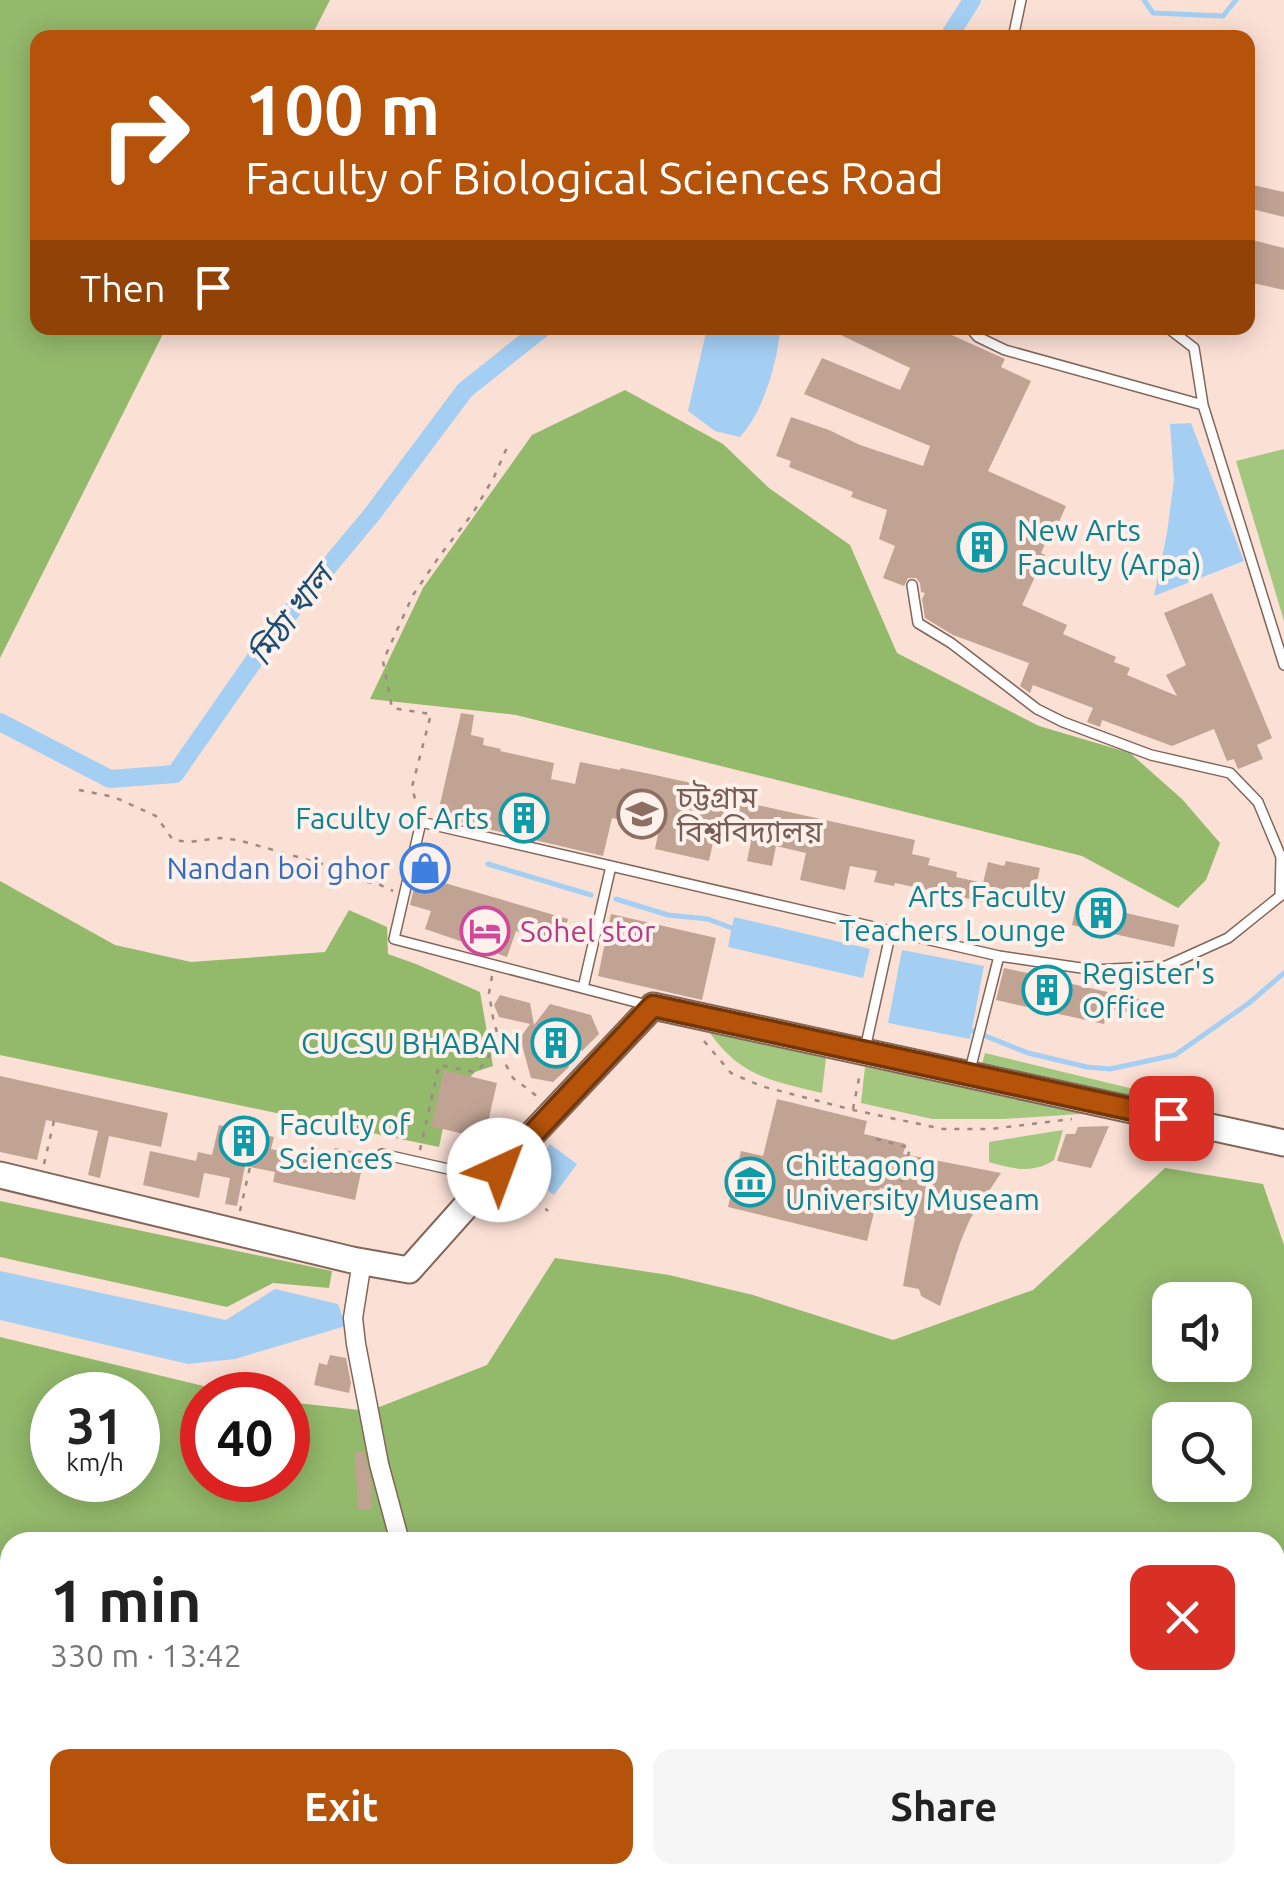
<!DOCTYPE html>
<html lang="en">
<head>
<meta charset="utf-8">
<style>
	:root { --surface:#fff; --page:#f6f6f6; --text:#222; --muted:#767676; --accent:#b45309 }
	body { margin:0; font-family:Ubuntu,"Noto Sans Bengali",sans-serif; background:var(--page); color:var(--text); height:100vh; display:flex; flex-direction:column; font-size:38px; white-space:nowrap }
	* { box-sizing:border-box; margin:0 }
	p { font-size:32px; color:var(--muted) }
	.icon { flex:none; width:55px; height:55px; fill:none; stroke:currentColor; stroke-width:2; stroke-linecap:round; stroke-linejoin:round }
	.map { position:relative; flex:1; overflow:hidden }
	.side { position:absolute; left:0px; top:1532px; width:1285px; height:352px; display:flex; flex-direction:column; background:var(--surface); border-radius:30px 30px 0 0; box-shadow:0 5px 25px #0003 }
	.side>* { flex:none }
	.banner { position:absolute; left:30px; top:30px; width:1225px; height:305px; border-radius:20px; box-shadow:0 5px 25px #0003; background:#b45309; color:#fff; overflow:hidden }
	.buttons { position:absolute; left:1152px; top:1282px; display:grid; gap:20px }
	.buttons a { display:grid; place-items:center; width:100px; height:100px; border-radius:20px; background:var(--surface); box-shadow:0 5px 25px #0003; font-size:50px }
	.speed { position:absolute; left:30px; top:1372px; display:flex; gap:20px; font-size:50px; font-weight:700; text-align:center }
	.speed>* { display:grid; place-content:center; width:130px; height:130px; border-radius:50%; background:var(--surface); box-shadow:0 5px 25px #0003; line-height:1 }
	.speed small { font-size:25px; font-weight:400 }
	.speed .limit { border:15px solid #d22; background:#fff; color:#111 }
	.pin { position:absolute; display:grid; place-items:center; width:85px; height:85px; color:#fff; margin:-42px; border-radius:20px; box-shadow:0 5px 15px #0006 }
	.me { position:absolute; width:110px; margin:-55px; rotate:43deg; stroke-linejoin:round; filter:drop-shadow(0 0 8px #0008) }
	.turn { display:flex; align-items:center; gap:35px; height:210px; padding:0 50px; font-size:45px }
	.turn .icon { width:130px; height:130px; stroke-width:2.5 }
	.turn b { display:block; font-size:70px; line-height:85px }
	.then { display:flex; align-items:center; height:95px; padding:0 50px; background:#0003; gap:20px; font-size:38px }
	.round { display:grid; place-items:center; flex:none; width:105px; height:105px; border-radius:20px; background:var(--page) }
	.headline { display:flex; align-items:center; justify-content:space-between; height:170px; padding:0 50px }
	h1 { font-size:60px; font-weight:700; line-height:75px }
	.cta { display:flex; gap:20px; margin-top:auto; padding:20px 50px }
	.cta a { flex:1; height:115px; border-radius:20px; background:var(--accent); color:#fff; font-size:40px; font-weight:700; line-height:115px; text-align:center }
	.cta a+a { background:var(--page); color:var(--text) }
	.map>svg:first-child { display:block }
	.green { fill:#a3c77f }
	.forest { fill:#93b96b; fill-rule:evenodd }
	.water { fill:#a4cff3 }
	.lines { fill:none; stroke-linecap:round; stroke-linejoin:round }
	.stream { stroke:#a4cff3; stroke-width:5 }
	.canal { stroke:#a4cff3; stroke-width:18 }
	.building { fill:#c1a394 }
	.lane-casing { stroke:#82665a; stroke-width:12 }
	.street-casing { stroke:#82665a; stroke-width:21 }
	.secondary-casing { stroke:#82665a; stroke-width:29 }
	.path { stroke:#9e8a82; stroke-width:2.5; stroke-dasharray:5 8; stroke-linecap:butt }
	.lane { stroke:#fff; stroke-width:9 }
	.street { stroke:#fff; stroke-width:18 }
	.secondary { stroke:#fff; stroke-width:25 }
	.route-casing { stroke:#753606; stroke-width:25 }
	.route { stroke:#b45309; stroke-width:18 }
	.labels { text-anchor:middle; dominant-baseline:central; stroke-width:8; stroke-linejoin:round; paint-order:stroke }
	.culture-label { font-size:30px; fill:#0d838f; stroke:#fef0eb; text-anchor:start }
	.education-label { font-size:30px; fill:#785e54; stroke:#fef0eb; text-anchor:start }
	.shop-label { font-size:30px; fill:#366cbe; stroke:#fef0eb; text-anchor:end }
	.hotel-label { font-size:30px; fill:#b23c85; stroke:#fef0eb; text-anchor:start }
	.water-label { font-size:32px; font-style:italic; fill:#194e75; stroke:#fef0eb }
</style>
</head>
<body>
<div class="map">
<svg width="1284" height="1883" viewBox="0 0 1284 1883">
	<rect width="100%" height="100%" fill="#fbe0d5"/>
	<path class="green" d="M1284,449V621L1236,461Z
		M705,1026L826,1058L822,1093C768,1080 738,1076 705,1026Z
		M985,1053L1183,1101L1177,1117L980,1071Z
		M865,1067L1095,1113L1003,1119H932L861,1103Z
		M1063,1130L1054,1160C1033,1174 1012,1169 989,1162V1142Z"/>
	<path class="forest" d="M0,0H330L311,37L38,38V328H166L0,658Z
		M625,390L723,444L769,488L850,545L897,653L1039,726L1130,753L1182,799L1220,843L1206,880L1178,908L1082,856L516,715L370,699L423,588L532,435Z
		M0,881L115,945L191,962L325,952L349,910L387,927L388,954L416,964L480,992L493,1066L475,1072L449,1099L439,1147L0,1055Z
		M1165,1168L1263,1184L1284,1245V1700L1275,1703V1542H10V1875H747L748,1883H0V1337L241,1395H202V1480H288V1402L369,1411L487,1365L555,1258L669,1275L753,1295L893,1340L1033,1290ZM1170,1300H1235V1365H1170ZM52,1395H138V1480H52ZM1170,1420H1235V1485H1170Z
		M0,1201L332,1271L329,1288L273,1283L227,1307L0,1257Z"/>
	<path class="water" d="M707,328H780C778,362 763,412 740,437L715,431L688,411Z
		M1191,423L1244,561L1154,596L1167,533L1174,480L1170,424Z
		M734,917L870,949L863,978L728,947Z
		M902,950L984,966L970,1039L888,1023Z
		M550,1144L577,1164L554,1195L527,1174Z
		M0,1271L226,1320L275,1289L338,1304L346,1326L235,1359L188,1364L0,1320Z"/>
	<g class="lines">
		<path class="stream" d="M1144,0L1153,13L1223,16L1236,0
			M488,864L591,895
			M616,899L668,915L708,919L737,930
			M968,1029L1028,1053L1087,1067L1110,1069L1175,1055L1249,1003L1284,973"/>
		<path class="canal" d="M948,38L972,0
			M0,722L110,779L175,774L274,632L373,513L465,390L543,328"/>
	</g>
	<path class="building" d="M1248,184L1284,192V217L1248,208Z
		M1248,239L1284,248V290L1248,282Z
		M826,328H936L1005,359L1001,367L1031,381L988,471L1066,506L1059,522L1056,520L1041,553L1045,555L1022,605L1067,625L1063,634L1116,657L1114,662L1130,668L1127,675L1177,696L1166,675L1186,665L1164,613L1212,593L1272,738L1257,745L1263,759L1238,769L1234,759L1227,761L1214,729L1172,746L1102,720L1100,727L1087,722L1093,708L1033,685L1030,693L1020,686L1029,663L953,635L925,618L922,599L925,593L921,592L920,583L916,578H908L904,586L883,578L895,546L879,539L887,510L851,497L853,492L789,467L791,461L776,456L791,417L829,430L860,445L923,466L930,446L804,394L822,358L900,390L910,368Z
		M461,713L474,715L471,735L484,738L483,745L501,749L500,751L554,763L551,779L575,784L580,762L620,770L621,768L650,774L728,791L726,798L915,840L912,854L930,858L928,865L957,872L956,877L983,883L988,862L1004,866L1006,861L1040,868L1037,882L1048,885L1045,899L993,887L989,903L895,883L894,886L874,882L877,871L850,866L845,890L800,880L806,853L776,846L772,866L747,861L751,841L715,833L709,861L655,849L659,829L612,818L603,856L437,817Z
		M417,875L568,919L560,945L516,931L507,957L425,929L431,911L410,905Z
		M1077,902L1179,925L1174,947L1072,925Z
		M611,914L716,938L702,1000L598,976Z
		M1004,968L1041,976L1042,971L1057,973L1055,980L1151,1002L1148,1017L1108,1008L1104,1024L996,1000Z
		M500,995L530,1003L534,1025L550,1004L591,1015L599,1034L582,1051L565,1046L569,1067L553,1082L531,1078L520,1038L530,1024L499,1017L494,1005Z
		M444,1070L497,1083L484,1139L431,1126Z
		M0,1076L168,1113L161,1147L109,1136L100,1178L88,1175L98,1131L46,1120L37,1160L0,1152Z
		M777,1099L867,1121L864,1134L906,1144L903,1154L1001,1173L970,1219L960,1243L940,1306L921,1296L919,1289L903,1286L915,1218H912L914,1196L880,1188L867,1241L728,1207L741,1151L763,1156Z
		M219,1125L274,1137L271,1149L331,1162L335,1148L365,1154L355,1200L273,1182L275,1172L245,1166L237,1206L225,1204L230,1178L204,1173L199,1198L143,1185L150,1151L196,1161L198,1152L212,1155Z
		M1109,1126L1091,1168L1057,1161L1066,1134H1075L1078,1127Z
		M330,1355L346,1358L351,1383L349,1393L314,1385L319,1363L327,1365Z
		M355,1452H364L371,1481V1509H358Z"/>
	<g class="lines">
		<g class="lane-casing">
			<path id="lane" d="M1013,38L1021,0
				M970,328L978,337L1005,350L1203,405L1284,665
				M1168,328L1194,348L1203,405
				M912,585L918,623L951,643L1037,709L1063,722L1151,755L1230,773L1258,802L1281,857L1280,896
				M583,988L611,866
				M651,1006L394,939L421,822L999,956L1095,970L1166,966L1228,938L1284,893
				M865,1049L891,931
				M969,1074L999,956
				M382,1154L488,1178"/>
		</g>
		<g class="street-casing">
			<path id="street" d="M362,1261L353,1318L356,1344L379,1464L400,1542
				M1275,1801L1284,1793
				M876,1875L883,1883
				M470,1883V1875
				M1177,1883L1188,1875"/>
		</g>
		<g class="secondary-casing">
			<path id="secondary" d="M0,1175L352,1260L409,1270L491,1178L653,1006L1284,1143"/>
		</g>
		<path class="path" d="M79,790L114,797L156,816L173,840L190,842L219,838L238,840L326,865L362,881L378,884L393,891
			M418,811L412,787L431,714L392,708L383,661L413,595L441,554L473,513L494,477L509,443
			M492,976L489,993L493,1018L506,1065L513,1078L538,1097
			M704,1041L731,1073L761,1086L853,1110L943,1129H991L1072,1119
			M853,1109L860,1073
			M876,1139L910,1148L896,1203L877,1199
			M420,1150L439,1065L475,1072L486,1062L498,1040
			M44,1164L54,1121
			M516,1183L548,1211
			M240,1211L250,1167"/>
		<use href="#lane" class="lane"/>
		<use href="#street" class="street"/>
		<use href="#secondary" class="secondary"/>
	</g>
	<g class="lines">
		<g class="route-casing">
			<path id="route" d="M499,1170L653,1006L1171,1118"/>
		</g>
		<use href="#route" class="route"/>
	</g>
	<defs>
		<g id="building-ring" transform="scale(2.5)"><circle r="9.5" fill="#fef0eb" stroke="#0f9aa8" stroke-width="1.5"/><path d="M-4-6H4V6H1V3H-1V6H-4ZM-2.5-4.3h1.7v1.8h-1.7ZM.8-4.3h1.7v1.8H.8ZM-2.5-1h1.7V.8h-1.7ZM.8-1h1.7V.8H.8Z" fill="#0f9aa8"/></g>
		<g id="university-ring" transform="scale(2.5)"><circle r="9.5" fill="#fef0eb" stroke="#8d6e63" stroke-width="1.5"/><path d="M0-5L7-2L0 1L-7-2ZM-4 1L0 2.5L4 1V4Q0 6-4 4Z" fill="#8d6e63"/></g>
		<g id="shop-ring" transform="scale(2.5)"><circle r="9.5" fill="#fef0eb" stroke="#3f7fe0" stroke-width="1.5"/><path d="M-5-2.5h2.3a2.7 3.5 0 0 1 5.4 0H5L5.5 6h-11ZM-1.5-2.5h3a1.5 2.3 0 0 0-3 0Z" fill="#3f7fe0"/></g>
		<g id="hotel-ring" transform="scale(2.5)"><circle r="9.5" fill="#fef0eb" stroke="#d1479c" stroke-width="1.5"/><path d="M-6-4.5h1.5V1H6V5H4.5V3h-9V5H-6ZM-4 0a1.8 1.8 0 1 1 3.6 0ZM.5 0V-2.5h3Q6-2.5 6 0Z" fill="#d1479c"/></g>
		<g id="museum-ring" transform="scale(2.5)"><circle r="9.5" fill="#fef0eb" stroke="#0f9aa8" stroke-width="1.5"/><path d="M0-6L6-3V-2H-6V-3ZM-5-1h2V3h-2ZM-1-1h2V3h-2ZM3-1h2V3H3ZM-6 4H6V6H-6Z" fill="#0f9aa8"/></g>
	</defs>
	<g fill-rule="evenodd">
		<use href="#building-ring" x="982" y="547"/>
		<use href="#university-ring" x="642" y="814"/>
		<use href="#building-ring" x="524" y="818"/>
		<use href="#shop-ring" x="425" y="868"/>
		<use href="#building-ring" x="1101" y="913"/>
		<use href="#hotel-ring" x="485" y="931"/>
		<use href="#building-ring" x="1047" y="990"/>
		<use href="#building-ring" x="556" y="1043"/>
		<use href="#building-ring" x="244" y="1141"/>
		<use href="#museum-ring" x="750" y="1182"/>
	</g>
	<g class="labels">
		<g class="culture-label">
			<text x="1017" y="530">New Arts<tspan x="1017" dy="34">Faculty (Arpa)</tspan></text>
			<text x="489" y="818" text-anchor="end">Faculty of Arts</text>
			<text x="1066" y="896" text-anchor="end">Arts Faculty<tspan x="1066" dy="34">Teachers Lounge</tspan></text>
			<text x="1082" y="973">Register's<tspan x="1082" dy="34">Office</tspan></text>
			<text x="521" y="1043" text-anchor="end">CUCSU BHABAN</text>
			<text x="279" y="1124">Faculty of<tspan x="279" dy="34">Sciences</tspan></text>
			<text x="785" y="1165">Chittagong<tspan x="785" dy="34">University Museam</tspan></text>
		</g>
		<g class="education-label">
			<text x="677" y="797">চট্টগ্রাম<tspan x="677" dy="34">বিশ্ববিদ্যালয়</tspan></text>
		</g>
		<g class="shop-label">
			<text x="390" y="868">Nandan boi ghor</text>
		</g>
		<g class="hotel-label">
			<text x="520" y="931">Sohel stor</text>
		</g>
		<g class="water-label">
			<text transform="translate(290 615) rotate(-53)">মিঠা খাল</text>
		</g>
	</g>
</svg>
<div class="buttons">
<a><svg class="icon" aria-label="sound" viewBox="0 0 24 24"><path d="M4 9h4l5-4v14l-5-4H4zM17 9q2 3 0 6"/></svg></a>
<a><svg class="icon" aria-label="search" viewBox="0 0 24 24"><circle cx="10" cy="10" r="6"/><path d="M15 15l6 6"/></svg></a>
</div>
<div class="speed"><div>31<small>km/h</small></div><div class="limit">40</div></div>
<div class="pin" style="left:1171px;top:1118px;background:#d93025"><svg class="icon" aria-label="arrive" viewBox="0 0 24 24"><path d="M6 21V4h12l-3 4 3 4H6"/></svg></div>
<svg class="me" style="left:499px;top:1170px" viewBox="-20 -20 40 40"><circle r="19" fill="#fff"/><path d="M0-13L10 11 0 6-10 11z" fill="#b45309"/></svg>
<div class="banner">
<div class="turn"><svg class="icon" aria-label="right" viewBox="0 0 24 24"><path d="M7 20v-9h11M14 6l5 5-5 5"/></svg><div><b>100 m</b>Faculty of Biological Sciences Road</div></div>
<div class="then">Then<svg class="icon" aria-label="arrive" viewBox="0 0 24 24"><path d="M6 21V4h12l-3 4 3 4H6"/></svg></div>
</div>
<section class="side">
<div class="headline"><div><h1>1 min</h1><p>330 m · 13:42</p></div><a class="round" style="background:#d93025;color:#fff"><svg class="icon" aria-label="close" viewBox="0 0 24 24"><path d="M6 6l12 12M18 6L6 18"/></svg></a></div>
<div class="cta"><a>Exit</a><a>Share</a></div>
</section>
</div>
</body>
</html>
